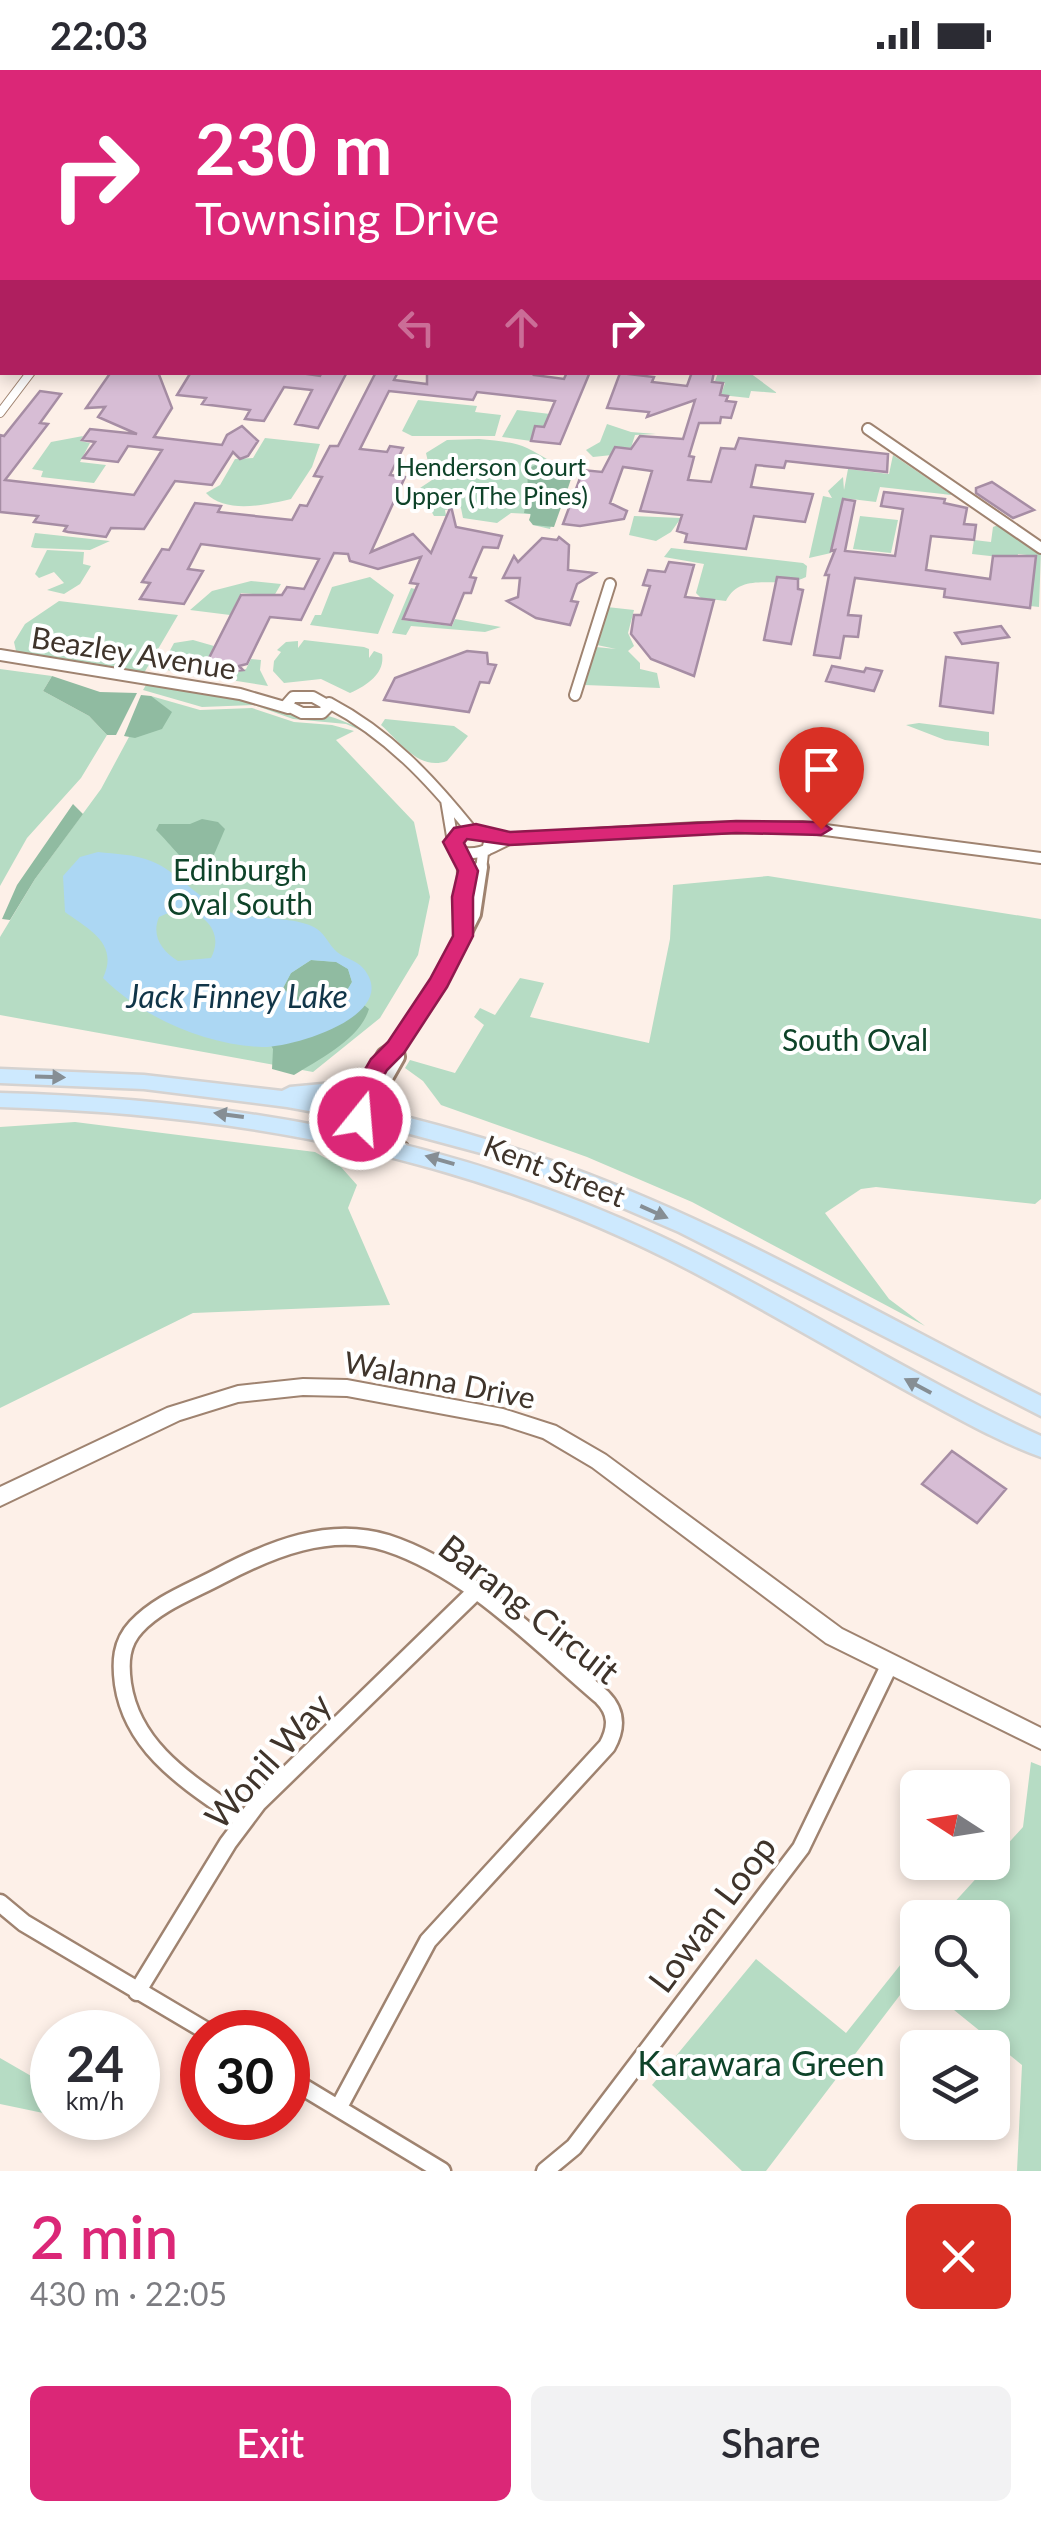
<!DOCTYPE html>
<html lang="en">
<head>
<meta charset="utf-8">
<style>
	:root { --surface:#fff; --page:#f2f2f3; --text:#2b2b33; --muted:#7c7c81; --accent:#db2777 }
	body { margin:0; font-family:Lato,sans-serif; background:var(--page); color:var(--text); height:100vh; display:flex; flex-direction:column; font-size:38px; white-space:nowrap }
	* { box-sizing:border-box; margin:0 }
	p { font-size:32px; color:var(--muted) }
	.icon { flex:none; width:55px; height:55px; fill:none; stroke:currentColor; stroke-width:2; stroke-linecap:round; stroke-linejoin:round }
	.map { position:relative; height:2101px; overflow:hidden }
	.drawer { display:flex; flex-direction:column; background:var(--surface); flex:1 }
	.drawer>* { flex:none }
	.banner { position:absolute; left:0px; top:0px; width:1042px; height:305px; box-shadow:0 5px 15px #0003; background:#db2777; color:#fff; overflow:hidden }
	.needle { width:65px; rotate:282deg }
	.controls { position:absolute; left:900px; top:1700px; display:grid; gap:20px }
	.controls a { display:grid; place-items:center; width:110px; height:110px; border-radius:15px; background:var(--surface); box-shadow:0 5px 15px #0003; font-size:50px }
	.speed { position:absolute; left:30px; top:1940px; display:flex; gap:20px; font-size:50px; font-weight:700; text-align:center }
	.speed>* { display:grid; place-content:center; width:130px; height:130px; border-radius:50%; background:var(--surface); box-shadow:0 5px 15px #0003; line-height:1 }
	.speed small { font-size:25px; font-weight:400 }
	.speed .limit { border:15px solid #d22; background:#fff; color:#111 }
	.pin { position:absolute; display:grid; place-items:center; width:85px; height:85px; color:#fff; margin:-102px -42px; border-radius:50% 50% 50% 0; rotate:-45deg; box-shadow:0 0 10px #0007 }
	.pin .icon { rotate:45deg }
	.me { position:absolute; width:110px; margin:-55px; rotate:17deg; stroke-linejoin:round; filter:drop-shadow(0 0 8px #0008) }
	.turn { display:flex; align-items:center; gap:35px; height:210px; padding:0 30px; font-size:45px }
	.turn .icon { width:130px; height:130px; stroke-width:2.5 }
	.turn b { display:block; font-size:70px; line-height:85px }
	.lanes { display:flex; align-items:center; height:95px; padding:0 30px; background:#0003; justify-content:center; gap:50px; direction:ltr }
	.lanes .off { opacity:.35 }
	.round { display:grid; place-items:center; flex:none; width:105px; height:105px; border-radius:15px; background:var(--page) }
	.summary { display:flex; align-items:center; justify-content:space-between; height:170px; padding:0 30px }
	h1 { font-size:60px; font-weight:600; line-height:75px; color:var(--accent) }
	.cta { display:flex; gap:20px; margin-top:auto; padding:20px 30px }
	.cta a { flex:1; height:115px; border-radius:15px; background:var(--accent); color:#fff; font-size:40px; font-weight:600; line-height:115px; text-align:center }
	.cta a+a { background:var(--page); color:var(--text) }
	.status { display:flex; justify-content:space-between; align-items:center; height:70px; padding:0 50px; background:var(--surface); direction:ltr }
	.status svg { height:28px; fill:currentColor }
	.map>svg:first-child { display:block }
	.green { fill:#b6dcc4 }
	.forest { fill:#90bba1 }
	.water { fill:#acd7f3; fill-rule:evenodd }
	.building { fill:#d7bdd5; stroke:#a68da4; stroke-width:2.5 }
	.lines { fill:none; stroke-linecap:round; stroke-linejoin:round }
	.street-far3-casing { stroke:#9f8370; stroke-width:10 }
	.street-far2-casing { stroke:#9f8370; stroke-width:14 }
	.street-far1-casing { stroke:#9f8370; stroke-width:18 }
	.street-casing { stroke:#9f8370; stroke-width:21 }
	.secondary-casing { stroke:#9f8370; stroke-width:4 }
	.primary-casing { stroke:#d5d2d0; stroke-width:5 }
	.street-far3 { stroke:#fff; stroke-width:8 }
	.street-far2 { stroke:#fff; stroke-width:10 }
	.street-far1 { stroke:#fff; stroke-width:12 }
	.street { stroke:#fff; stroke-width:16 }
	.secondary { fill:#fff; fill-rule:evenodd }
	.primary { fill:#cde9fe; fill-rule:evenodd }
	.oneway { fill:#868e94 }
	.route { fill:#db2777; stroke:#8e194d; stroke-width:2.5 }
	.labels { text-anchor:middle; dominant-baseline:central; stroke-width:8; stroke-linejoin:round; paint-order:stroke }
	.far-park-label { font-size:25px; fill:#0e4329; stroke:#fff }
	.street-label { font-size:30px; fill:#3f342b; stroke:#fff }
	.park-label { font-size:30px; fill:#0e4329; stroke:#fff }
	.water-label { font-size:32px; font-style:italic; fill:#113548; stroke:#fff }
	.near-street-label { font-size:35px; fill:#3f342b; stroke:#fff }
	.near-park-label { font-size:35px; fill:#0e4329; stroke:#fff }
</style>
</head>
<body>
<div class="status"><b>22:03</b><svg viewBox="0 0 49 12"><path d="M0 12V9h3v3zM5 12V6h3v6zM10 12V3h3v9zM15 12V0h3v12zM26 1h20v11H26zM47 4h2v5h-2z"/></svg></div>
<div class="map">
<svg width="1041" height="2101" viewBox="0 0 1041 2101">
	<rect width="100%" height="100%" fill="#fdf0e8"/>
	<path class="green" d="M718,303H750L777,323L751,321L749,328L721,325L725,313L715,311Z
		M418,330L477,336L475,342L501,345L495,366H412L402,361Z
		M517,340L550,344L544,357L535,356L531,371L502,367Z
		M607,354L631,362L656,364L635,365L631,378L615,377L612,385L593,387L586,380L600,372Z
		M83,366L80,371L90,373L80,392L106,395L94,413L41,407L43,401L32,399L51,372Z
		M265,368L320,374L312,397L291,429C266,435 225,444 206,423L220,415L235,389L253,388Z
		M479,369C496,371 512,371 527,378C544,386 551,394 570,397L550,459L533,455L530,444L511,443L497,453L463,448L461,438L445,440L446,446H434L430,439L418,437L414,422L432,410L426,383L447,370Z
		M893,385L952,425L880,417L876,432L843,428L831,483L809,488L823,426L832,428L828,421L843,407L844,420L848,399L889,404Z
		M634,446L681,448L671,462L656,471L629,465Z
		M860,446L898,450L891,483L853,479Z
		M1001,454L1041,481L1039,537L1030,536L1036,486L1018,484L1017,489L972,484L974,470L991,472L993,457Z
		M35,463L110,471L90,480L35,478L31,477Z
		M671,478L803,493L807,496L806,507C780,521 742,499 726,531L701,528L696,523L704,494L664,487Z
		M47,480L84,482L83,494L91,496L80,514L64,524L47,520L64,513L54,502L39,508L35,504Z
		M370,507L394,525L378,564L310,555L315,545H321L332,517Z
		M251,511L281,514L274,526L241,523L230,545L190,540L212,521Z
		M411,518L415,519L402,550L452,556L455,549L501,557L485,562L411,556L406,565L392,563Z
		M59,531L178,545L144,603L16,581L14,572L25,554Z
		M607,537L634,540L628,563L634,576L628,581L640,593V599L657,603L660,618L585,615L596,577L616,579L597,575Z
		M193,570L214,576L205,595C217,605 231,605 246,599L251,589L261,590L260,600L268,616L160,599L174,573Z
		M304,570L364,577L369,579V588L374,581L382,584C385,601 371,614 350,623L321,609L284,613L273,601L274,591L281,582L277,580L286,572L298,571V578Z
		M0,599L52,606L43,621L89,646L107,665L81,708L27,768L0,816Z
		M146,615C211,624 319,631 374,666L346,654L293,649L254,635L202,637L143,620Z
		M151,626L200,640L252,638L294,652L332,655L354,661L336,670L414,752L430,827L418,885L380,948L313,1002L0,945V867L35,809L101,719Z
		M385,649L454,656L468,666L447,691C419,701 400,672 381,655Z
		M919,653L989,662V676L945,670L906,655Z
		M768,806L1041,849V1129L1035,1134L876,1117L861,1119L825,1143L889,1229L925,1256L692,1132L587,1087L441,1035L423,1011L405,998L410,990L455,1003L484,955L474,947L480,938L495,945L520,908L544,913L530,947L649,973L670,869L673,815Z
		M75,1052L315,1082L341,1097L357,1115L348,1138L390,1235L193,1243L0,1338V1057Z
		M1031,1692L1041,1696V2101H1017L1022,1995L933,1923L992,1922V1848L941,1847L1023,1757Z
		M917,1874V1910L913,1908L766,2101H742L652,2015L756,1889L846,1963Z
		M0,1988L52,2018V2037L48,2044L0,2034Z"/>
	<path class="forest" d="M542,392L572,406L566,424L528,420L527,399Z
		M528,422L565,426L554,457L533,455L529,450L531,444L524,443Z
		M52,606L100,622L137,623L116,665H107L89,646L43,621Z
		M141,625L151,626L172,642L162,659L135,668L124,666Z
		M73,734L83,744L35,809L10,850L2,849L17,815Z
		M202,749L218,752L225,759L207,801C184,797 172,775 156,760L159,754H190Z
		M311,890L337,892L348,899L352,912C337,942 304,942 283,918L291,903Z
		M360,932L369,939C360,969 320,989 294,1005L272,999L273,979L264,962Z"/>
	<path class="water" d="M98,782C115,784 134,784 151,791C179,802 198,830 227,841C252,851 297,845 317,859C325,864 329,875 337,882C344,888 356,890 363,898C403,945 292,978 262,977C206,975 143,948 103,908C119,874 90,860 65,842L63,806L80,787ZM182,837C206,845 224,863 211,888L178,891C162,881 151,866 159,847ZM311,890L336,892L348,899L352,912C337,942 304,942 283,918L291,903Z"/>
	<path class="building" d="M111,302H158L172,338L154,367L222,375L227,365L242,356L258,371L248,386L240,389L233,382L212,415L175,411L144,459L111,458L106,467L68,462L64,461L67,456L34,452L38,446L0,442V365L4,366L40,321L61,324L40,353L48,354L5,410L134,425L162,380L128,376L118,392L83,388L95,372L82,370L90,359L137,364L98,347L105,337L86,338Z
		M191,302H294L320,306L322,302H347L318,358L295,354L312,320L284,317L264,351L245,349L250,340L202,334L206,328L177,325Z
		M376,302H398L394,310L427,314V302H535L534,305L564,309L567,302H590L560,374L531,371L535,356L544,357L555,331L477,322L473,330L389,321L360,379L387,382L390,376L403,378L390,405L405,407L371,482L413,464L431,483L451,436L456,457L502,466L498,478L483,477L470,507L476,508L471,523H464L451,555L403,549L418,514L410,513L421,487L378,499L350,491L348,484L334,483L301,550L270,547L247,594L239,596L243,600L226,602L200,596L212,592L208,590L241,525H282L287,517L304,519L319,489L201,474L188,499L203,501L184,534L140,529L150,513L142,512L162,479L169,480L195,433L221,436L218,442L292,450L300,435L307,436L322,407L314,406L330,376H338Z
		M692,302H714L712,312L723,313L720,325L728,326L726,331L736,332L731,348L721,347L720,353H699L689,386L694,387L688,410L711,412L721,378L735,379L739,368L888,384L887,402L786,391L784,398L756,395L751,417L813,424L805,452L754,446L746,479L685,472L687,464L677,461L682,445L640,441L652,401L623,397L610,433L627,441L624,449L580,456L563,454L583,400L602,402L615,377L631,379L640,366L683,369L695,330L647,347L649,342L607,338L620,303L654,307L652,312L687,316Z
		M992,412L1034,440L1013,448L976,423V418Z
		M884,422L945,429L944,433L967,438L964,454L976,455L974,470L931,466L926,500L990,509L993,486H1036L1030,538L944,527L945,519L855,508L848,545L861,546L858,567L844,566L840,588L814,585L829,505H825L835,480L831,481L843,429L855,431L845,481L895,486L903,439L881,436Z
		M559,467L569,475L568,500L595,503L577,514L571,531L578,532L570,555L536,548L507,531L518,527L520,508H503L514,486L518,492L542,468L557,470Z
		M669,492L694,495L685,527L714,530L694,606L651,589L631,564L634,545H641L650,516L643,515L648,500L665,502Z
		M777,507L798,509V519L803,520L791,574L764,570Z
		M1001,556L1009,567L962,574L955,563Z
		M467,581L487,583L488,594L496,595L489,613L480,612L469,642L384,630L395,608Z
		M946,587L998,593L993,643L940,636Z
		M832,596L864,602L866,598L882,601L874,621L826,611Z
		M952,1381L1006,1419L977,1453L922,1414Z"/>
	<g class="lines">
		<g class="street-far3-casing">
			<path id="street-far3" d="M255,0L259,2
				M298,0L302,2
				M805,0L824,2
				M172,2L188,0
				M329,2L338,0
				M0,343L31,302"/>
		</g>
		<g class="street-far2-casing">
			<path id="street-far2" d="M868,359L1041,478
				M0,585L240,624L288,638
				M575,625L610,514
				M293,627H313L329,636L322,643H302L286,635Z
				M329,633C388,664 430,709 471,760
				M446,730L453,772
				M484,763L509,769L698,758L802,757L1041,788
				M487,780L490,769L480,762L461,763L453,772L459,782C479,787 492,777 509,769
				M459,782L465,800
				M481,800L483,783"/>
		</g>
		<g class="street-far1-casing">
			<path id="street-far1" d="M464,859L465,797
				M326,1062L373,1031L398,987L396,977
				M401,1078L363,1056L360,1029L384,985L396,977L440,912L474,844L481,797"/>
		</g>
		<g class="street-casing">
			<path id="street" d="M244,1751C192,1714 133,1681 123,1614C120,1592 121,1573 136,1557C158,1533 192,1521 220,1506C271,1479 329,1455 387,1473C470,1500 537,1572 602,1627C617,1642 617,1658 607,1676L428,1871L339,2037
				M0,1833L24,1853L208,1962
				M137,1922L228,1773L258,1733L474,1523
				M288,2008L442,2101
				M545,2101L574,2077L801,1778L889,1596"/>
		</g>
		<g class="secondary-casing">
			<path id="secondary" d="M2,21V27L0,28V22Z
				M303,1309L347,1310L503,1339L556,1356L606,1385L842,1559L1041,1658V1679L826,1573L592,1397L543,1368L503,1355L347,1326L303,1325L238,1332L180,1350L0,1436V1417L167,1338L238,1316Z"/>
		</g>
		<g class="primary-casing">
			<path id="primary" d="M742,0H758L759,2H744Z
				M1040,86H1041V94H1040Z
				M0,265H2V273H0Z
				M0,999L144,1005L282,1021L290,1017L366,1010L373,1012L376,1017L373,1022L320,1028C405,1044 488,1068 569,1097C733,1157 885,1248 1041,1326V1346L679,1162L558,1110L492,1086L358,1050L287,1037L144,1019L0,1013Z
				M0,1023C232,1029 449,1067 660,1166C790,1227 910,1306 1041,1366V1387C999,1372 958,1348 918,1327C843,1286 769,1242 693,1202C473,1087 247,1044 0,1037Z"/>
		</g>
		<use href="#street-far3" class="street-far3"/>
		<use href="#street-far2" class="street-far2"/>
		<use href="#street-far1" class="street-far1"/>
		<use href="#street" class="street"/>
		<use href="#secondary" class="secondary"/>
		<use href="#primary" class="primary"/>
	</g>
	<defs><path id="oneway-solid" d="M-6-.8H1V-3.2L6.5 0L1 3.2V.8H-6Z" transform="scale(2.5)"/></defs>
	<g class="oneway">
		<use href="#oneway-solid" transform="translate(50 1007) rotate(2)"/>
		<use href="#oneway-solid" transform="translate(229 1045) rotate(-172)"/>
		<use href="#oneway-solid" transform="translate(440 1090) rotate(-164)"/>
		<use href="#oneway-solid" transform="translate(654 1142) rotate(24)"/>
		<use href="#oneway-solid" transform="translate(918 1316) rotate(-152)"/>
	</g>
	<path class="route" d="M736,751L821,752L831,759L821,765L736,763L510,775L467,769L464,773L478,801L473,827V866L447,917L404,983L387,1000L371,1029L368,1055H352L348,1029L371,989L388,972L430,909L453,866L452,827L458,801L443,772L454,758L476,754L510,762Z"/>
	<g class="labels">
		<g class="far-park-label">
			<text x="491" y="396">Henderson Court<tspan x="491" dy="29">Upper (The Pines)</tspan></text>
		</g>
		<g class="street-label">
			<text transform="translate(134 582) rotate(9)">Beazley Avenue</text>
			<text transform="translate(555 1100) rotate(21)">Kent Street</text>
			<text transform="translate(440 1309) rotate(11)">Walanna Drive</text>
		</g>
		<g class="park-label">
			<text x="240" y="799">Edinburgh<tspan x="240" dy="34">Oval South</tspan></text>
			<text x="855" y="969">South Oval</text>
		</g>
		<g class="water-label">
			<text x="237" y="925">Jack Finney Lake</text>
		</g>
		<g class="near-street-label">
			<text transform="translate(530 1538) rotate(38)">Barang Circuit</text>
			<text transform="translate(267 1690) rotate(-48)">Wonil Way</text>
			<text transform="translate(711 1843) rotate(-53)">Lowan Loop</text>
		</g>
		<g class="near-park-label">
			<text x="761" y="1992">Karawara Green</text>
		</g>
	</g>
</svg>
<div class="controls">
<a><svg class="needle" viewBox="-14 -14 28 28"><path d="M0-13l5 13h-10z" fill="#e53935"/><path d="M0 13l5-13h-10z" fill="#7c7c81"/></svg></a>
<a><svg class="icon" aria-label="search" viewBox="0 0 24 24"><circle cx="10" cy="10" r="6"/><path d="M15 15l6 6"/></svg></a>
<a><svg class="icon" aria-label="layers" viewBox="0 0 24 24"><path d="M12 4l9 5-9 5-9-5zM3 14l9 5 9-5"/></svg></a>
</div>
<div class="speed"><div>24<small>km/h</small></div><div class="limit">30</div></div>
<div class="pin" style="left:821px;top:759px;background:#d93025"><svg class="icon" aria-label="arrive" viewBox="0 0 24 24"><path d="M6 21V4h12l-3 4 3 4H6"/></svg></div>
<svg class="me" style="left:360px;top:1049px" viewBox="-20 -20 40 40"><circle r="17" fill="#db2777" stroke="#fff" stroke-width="3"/><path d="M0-11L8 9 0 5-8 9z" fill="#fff"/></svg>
<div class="banner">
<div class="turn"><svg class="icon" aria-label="right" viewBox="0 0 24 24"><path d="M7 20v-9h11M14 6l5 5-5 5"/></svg><div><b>230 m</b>Townsing Drive</div></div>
<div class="lanes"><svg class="icon off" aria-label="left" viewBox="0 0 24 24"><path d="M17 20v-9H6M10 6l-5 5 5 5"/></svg><svg class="icon off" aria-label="ahead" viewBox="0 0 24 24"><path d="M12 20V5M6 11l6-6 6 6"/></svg><svg class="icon" aria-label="right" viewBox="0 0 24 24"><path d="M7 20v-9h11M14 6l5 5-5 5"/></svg></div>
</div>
</div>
<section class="drawer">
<div class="summary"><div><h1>2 min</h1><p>430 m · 22:05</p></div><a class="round" style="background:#d93025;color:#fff"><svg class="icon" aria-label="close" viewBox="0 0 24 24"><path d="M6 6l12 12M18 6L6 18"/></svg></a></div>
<div class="cta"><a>Exit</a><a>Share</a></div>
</section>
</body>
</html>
